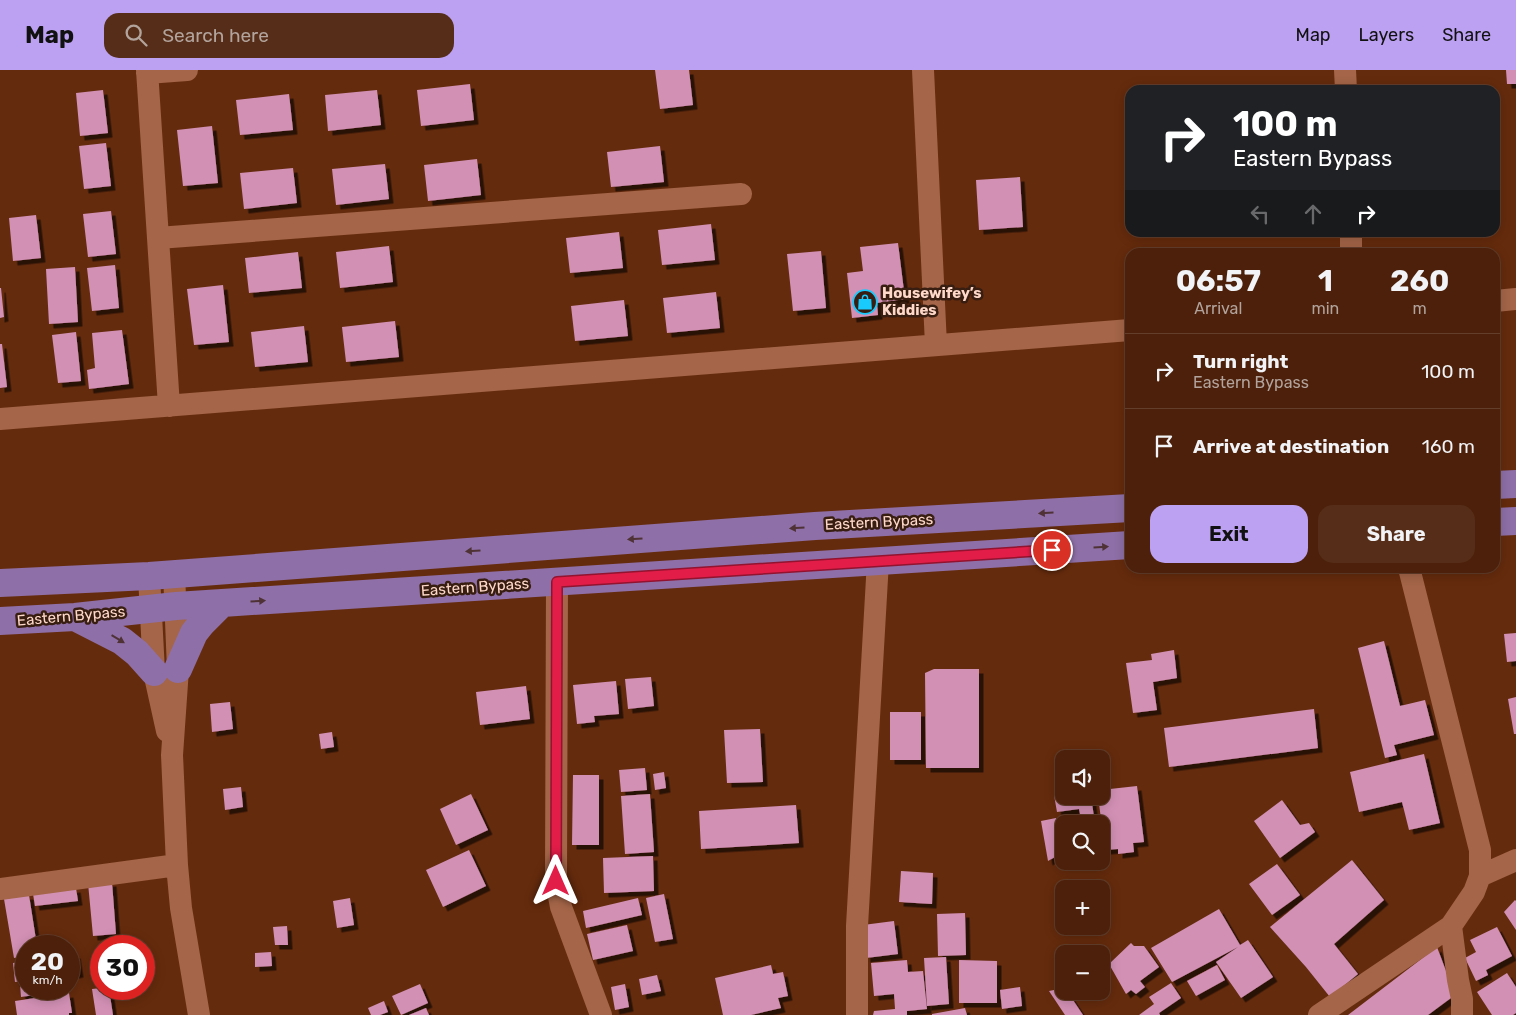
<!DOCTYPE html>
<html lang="en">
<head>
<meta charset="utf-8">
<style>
	:root { --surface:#4c200a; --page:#562d18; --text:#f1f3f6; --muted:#b2a39c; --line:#633e2b; --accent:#bca0f2 }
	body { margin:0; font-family:Rubik,sans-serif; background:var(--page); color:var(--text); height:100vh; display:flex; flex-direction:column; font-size:19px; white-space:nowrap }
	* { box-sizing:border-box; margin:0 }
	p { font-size:16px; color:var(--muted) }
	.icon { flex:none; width:28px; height:28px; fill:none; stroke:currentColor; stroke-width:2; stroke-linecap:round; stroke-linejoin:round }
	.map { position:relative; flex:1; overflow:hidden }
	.drawer { position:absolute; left:1125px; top:178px; width:375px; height:325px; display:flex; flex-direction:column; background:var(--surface); border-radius:15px; box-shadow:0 2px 12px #0003,0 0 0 1px var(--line) }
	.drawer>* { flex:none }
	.banner { position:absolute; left:1125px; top:15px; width:375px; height:152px; border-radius:15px; box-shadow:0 2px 12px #0003,0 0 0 1px var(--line); background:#202124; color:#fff; overflow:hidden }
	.buttons { position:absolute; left:1055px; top:680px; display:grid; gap:10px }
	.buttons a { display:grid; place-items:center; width:55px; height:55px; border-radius:10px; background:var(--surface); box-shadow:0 2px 12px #0003,0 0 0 1px var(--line); font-size:25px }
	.speed { position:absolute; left:15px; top:865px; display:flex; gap:10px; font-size:25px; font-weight:700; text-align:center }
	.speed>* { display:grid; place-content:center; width:65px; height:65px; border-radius:50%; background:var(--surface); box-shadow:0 2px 12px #0003,0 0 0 1px var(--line); line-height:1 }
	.speed small { font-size:12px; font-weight:400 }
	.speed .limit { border:8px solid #d22; background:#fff; color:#111 }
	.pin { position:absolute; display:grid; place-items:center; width:42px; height:42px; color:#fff; margin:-21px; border:2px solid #fff; border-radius:50%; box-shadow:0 1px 5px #0007 }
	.me { position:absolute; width:55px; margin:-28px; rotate:0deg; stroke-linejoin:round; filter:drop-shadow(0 0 4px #0008) }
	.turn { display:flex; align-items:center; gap:18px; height:105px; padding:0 25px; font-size:22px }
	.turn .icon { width:65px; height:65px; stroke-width:2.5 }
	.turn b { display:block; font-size:35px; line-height:42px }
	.lanes { display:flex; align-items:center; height:48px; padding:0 25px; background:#0003; justify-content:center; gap:25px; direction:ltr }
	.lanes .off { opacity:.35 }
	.eta { display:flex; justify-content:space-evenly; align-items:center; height:85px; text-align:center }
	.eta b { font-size:30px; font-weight:700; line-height:35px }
	.cta { display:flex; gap:10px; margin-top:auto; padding:10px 25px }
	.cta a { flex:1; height:58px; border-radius:15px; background:var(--accent); color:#111; font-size:20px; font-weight:700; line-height:58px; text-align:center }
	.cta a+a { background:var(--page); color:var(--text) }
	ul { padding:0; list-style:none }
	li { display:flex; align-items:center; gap:15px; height:75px; padding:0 25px; border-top:1px solid var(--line) }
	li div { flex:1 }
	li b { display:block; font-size:19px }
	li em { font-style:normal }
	header { display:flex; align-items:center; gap:30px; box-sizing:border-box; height:70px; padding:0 25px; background:var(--accent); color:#111 }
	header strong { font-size:24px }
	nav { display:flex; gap:28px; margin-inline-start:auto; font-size:18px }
	.search { width:350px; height:45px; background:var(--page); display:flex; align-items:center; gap:12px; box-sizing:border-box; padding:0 18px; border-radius:15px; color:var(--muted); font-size:19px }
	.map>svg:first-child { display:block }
	.building { fill:#d290b5; filter:url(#shadow) }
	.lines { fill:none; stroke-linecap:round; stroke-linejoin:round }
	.minor { stroke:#a46548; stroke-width:22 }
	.major { stroke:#8e6fa7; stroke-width:28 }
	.oneway { fill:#4e3236 }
	.route-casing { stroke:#92132f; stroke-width:12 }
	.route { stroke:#e11d48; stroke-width:9 }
	.labels { text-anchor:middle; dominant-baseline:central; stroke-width:5; stroke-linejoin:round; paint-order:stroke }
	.poi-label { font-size:15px; font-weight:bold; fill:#fed9ca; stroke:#381d11; text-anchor:start }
	.street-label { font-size:15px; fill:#fed9ca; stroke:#381d11 }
</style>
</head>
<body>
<header>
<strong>Map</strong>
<div class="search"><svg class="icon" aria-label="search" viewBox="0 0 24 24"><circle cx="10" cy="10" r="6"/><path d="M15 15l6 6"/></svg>Search here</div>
<nav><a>Map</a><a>Layers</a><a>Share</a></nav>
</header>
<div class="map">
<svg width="1516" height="945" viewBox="0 0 1516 945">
	<defs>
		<filter id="shadow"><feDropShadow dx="4.5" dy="4.5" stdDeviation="0" flood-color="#0009"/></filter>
	</defs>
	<rect width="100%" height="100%" fill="#652b0d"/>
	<path class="building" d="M655,0H689L693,35L660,39Z
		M1506,0H1516V14H1507Z
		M470,14L474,50L421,56L417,20Z
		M103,20L108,63L80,66L76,23Z
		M377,20L381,55L328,61L325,25Z
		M289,24L293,60L240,65L236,30Z
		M212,56L218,113L183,116L177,60Z
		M106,73L111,116L84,119L79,76Z
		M660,76L664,112L611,117L607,82Z
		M477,89L481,125L428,131L424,95Z
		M385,94L389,129L336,135L332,99Z
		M293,98L297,133L244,139L240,103Z
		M1020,107L1023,157L979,160L976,110Z
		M111,141L116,184L88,187L83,144Z
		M36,145L41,188L13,191L9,148Z
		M711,154L715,190L662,195L658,160Z
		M619,162L623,198L570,203L566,168Z
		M898,173L905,229L877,233L878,245L852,248L847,203L863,201L860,177Z
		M389,176L393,212L340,218L336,182Z
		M821,181L826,238L793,241L787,184Z
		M298,182L302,218L249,223L245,188Z
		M115,195L119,238L92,241L87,198Z
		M75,197L78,252L49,254L46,199Z
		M223,215L229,272L194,275L187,219Z
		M0,218H1L4,247L0,248Z
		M716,222L720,258L667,263L663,228Z
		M624,230L628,266L575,271L571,236Z
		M395,251L399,287L346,292L342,257Z
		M304,256L308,292L255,297L251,262Z
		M122,260L129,314L89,319L87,300L95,298L92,263Z
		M76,262L81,311L58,313L52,265Z
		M0,274H2L7,317L0,318Z
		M1516,563V591L1507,592L1504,564Z
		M1384,571L1400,636L1425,630L1434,665L1394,675L1397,685L1385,688L1358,578Z
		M1174,580L1177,608L1153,612L1157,640L1133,643L1126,593L1152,590L1151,584Z
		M934,599H979V698H926L925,603Z
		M651,607L654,636L628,639L625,609Z
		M616,611L619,644L594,646L595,652L577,654L573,615Z
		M526,616L530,649L480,655L476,622Z
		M1516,627V664H1514L1508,629Z
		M230,632L233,659L212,662L210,634Z
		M1314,639L1318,678L1169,697L1164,658Z
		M890,642H921V690H890Z
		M760,659L763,712L727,713L724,660Z
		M332,662L334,677L321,679L319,664Z
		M1424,684L1440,753L1409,760L1402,732L1359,742L1350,702Z
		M645,698L647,720L621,722L619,700Z
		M664,702L666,718L655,720L653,704Z
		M573,705H599V775H572Z
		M1137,716L1144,772L1133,773L1134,782L1118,784V779L1105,780L1098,726H1101V720Z
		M241,717L243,737L225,740L223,719Z
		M471,724L488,760L456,775L440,739Z
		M650,724L654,782L625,784L621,726Z
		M1064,724V726H1091L1095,754H1082L1079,739L1057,742L1054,725Z
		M1282,730L1300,755L1309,753L1315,762L1280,788L1254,751Z
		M796,735L799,773L701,779L699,741Z
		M1056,748L1062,783L1048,791L1041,751Z
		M469,780L486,816L443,837L426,800Z
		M653,786L654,821L604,823L603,788Z
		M1352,790L1384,830L1334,874L1358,904L1330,927L1306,897L1270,857Z
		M1277,794L1300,825L1272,845L1249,814Z
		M901,801L933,803L932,834L899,832Z
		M112,812L116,864L93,866L88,813Z
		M76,818L78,831L35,836L33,824Z
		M664,824L673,869L655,872L646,828Z
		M29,825L37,876H26V886L14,888L4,829Z
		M350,828L354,855L337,858L333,831Z
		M638,828L642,845L586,858L583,841Z
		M1515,830L1516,831V860L1504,842Z
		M1219,839L1240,875L1248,870L1273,907L1241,928L1216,892L1238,877L1172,912L1151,878Z
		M965,843L966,885L938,886L937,844Z
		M894,851L898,884L866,888L863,855Z
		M627,855L633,881L593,890L587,864Z
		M287,856L288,875H275L273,857Z
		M1497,857L1512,886L1486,900L1488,905L1476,911L1465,888L1476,882L1470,870Z
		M1131,873L1134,876H1144L1159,897L1140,911L1145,917L1136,924L1131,920L1126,924L1109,894Z
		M1437,877L1455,925L1428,945H1348Z
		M271,882L272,896L255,897V883Z
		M76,884L79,903L69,905V885Z
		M946,887L949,934L927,936L924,888Z
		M907,890L908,902L923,901L927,939L907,941V945H873L874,941L895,939L894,924L874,926L871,893Z
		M959,890L997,891V933H959Z
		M26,891V910L15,912L13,893Z
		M771,895L773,904L783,902L788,926L778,928L781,938L751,945H723L715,908Z
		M1217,895L1225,910L1196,926L1187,911Z
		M1507,903L1516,917V943L1513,945H1492L1477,922Z
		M657,905L661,921L642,925L639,909Z
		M26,913V919H55V922L21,927L20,914Z
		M1171,913L1181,928L1159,943L1160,945H1139L1154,934L1149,927Z
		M420,914L428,933L401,945L392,926Z
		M625,914L629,937L615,940L611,917Z
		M1020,917L1022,936L1002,939L1000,920Z
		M101,918L109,919L113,945H96L92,919Z
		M1064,918V921H1067L1083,945H1065L1049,921Z
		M69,923L72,943H69V945H17L15,931Z
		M384,931L388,942L380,945H371L368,938Z
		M426,938L429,945H409Z
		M965,938L967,945H932V944Z"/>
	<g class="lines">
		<path class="minor" d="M147,0L169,336
			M923,0L936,275
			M1345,0L1346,20
			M147,3L187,0
			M1351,162V182
			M158,168L741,124
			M1495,231L1516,229
			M0,349L1130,260
			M174,503L178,599L172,685L177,795L181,838L199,945
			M149,506L154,602L167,661
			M557,512L556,811L561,837L601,945
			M1480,806L1516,790
			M0,819L177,795
			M1451,856L1458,910L1462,929V945
			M857,945V856L878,491
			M1319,945L1451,856L1474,822L1480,806V780L1409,498"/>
		<path class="major" d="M1495,415L1516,414
			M1495,452L1516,451
			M0,513L149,506L815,456L1130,438
			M75,547L122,571L137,583L154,602
			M0,551L75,547L176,536L222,533L1130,475
			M178,599L194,563L202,553L222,533"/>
	</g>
	<defs><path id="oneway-solid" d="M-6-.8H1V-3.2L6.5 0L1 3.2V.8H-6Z" transform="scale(1.25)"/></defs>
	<g class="oneway">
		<use href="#oneway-solid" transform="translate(1046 443) rotate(177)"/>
		<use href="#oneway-solid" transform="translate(797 458) rotate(176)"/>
		<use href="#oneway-solid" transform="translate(635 469) rotate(176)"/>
		<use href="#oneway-solid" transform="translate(1101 477) rotate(-4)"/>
		<use href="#oneway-solid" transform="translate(473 481) rotate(176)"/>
		<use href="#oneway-solid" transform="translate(258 531) rotate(-4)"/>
		<use href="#oneway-solid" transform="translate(118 569) rotate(31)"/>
	</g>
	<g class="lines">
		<g class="route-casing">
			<path id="route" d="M556,811L557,512L1052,480"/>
		</g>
		<use href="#route" class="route"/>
	</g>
	<defs>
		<g id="shop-ring" transform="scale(1.25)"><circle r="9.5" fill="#381d11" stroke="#19cafc" stroke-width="1.5"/><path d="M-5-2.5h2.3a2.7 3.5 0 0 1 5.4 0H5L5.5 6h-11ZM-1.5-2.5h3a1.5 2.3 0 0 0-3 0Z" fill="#19cafc"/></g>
	</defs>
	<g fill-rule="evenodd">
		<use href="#shop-ring" x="865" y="232"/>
	</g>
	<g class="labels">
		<g class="poi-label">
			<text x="882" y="223">Housewifey’s<tspan x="882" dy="17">Kiddies</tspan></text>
		</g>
		<g class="street-label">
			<text transform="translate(879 452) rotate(-3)">Eastern Bypass</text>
			<text transform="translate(475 517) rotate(-4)">Eastern Bypass</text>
			<text transform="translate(71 546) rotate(-5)">Eastern Bypass</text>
		</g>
	</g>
</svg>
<div class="buttons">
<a><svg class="icon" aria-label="sound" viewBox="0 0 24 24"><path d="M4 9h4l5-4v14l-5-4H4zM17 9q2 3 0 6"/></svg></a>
<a><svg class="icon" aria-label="search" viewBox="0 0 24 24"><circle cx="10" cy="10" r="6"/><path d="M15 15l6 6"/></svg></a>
<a>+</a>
<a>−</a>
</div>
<div class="speed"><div>20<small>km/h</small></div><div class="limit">30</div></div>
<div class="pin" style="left:1052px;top:480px;background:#d93025"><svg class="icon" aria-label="arrive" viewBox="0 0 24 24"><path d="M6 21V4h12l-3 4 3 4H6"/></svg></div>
<svg class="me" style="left:556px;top:811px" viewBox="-20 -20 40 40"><path d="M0-17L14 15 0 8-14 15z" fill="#e11d48" stroke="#fff" stroke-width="4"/></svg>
<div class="banner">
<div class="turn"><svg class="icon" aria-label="right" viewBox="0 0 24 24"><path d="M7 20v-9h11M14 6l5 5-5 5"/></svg><div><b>100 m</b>Eastern Bypass</div></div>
<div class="lanes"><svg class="icon off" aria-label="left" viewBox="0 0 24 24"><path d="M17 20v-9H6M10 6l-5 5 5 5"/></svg><svg class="icon off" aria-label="ahead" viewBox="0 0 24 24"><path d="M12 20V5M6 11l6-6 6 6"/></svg><svg class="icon" aria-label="right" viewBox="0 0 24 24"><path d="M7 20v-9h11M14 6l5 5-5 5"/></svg></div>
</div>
<section class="drawer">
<div class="eta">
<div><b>06:57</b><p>Arrival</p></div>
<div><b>1</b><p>min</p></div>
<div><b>260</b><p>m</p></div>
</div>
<ul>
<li><svg class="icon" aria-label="right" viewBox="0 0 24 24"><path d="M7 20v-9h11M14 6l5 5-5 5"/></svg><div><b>Turn right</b><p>Eastern Bypass</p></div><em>100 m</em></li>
<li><svg class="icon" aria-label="arrive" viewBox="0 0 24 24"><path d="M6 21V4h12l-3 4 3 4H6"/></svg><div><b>Arrive at destination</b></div><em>160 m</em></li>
</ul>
<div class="cta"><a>Exit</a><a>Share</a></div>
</section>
</div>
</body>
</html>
